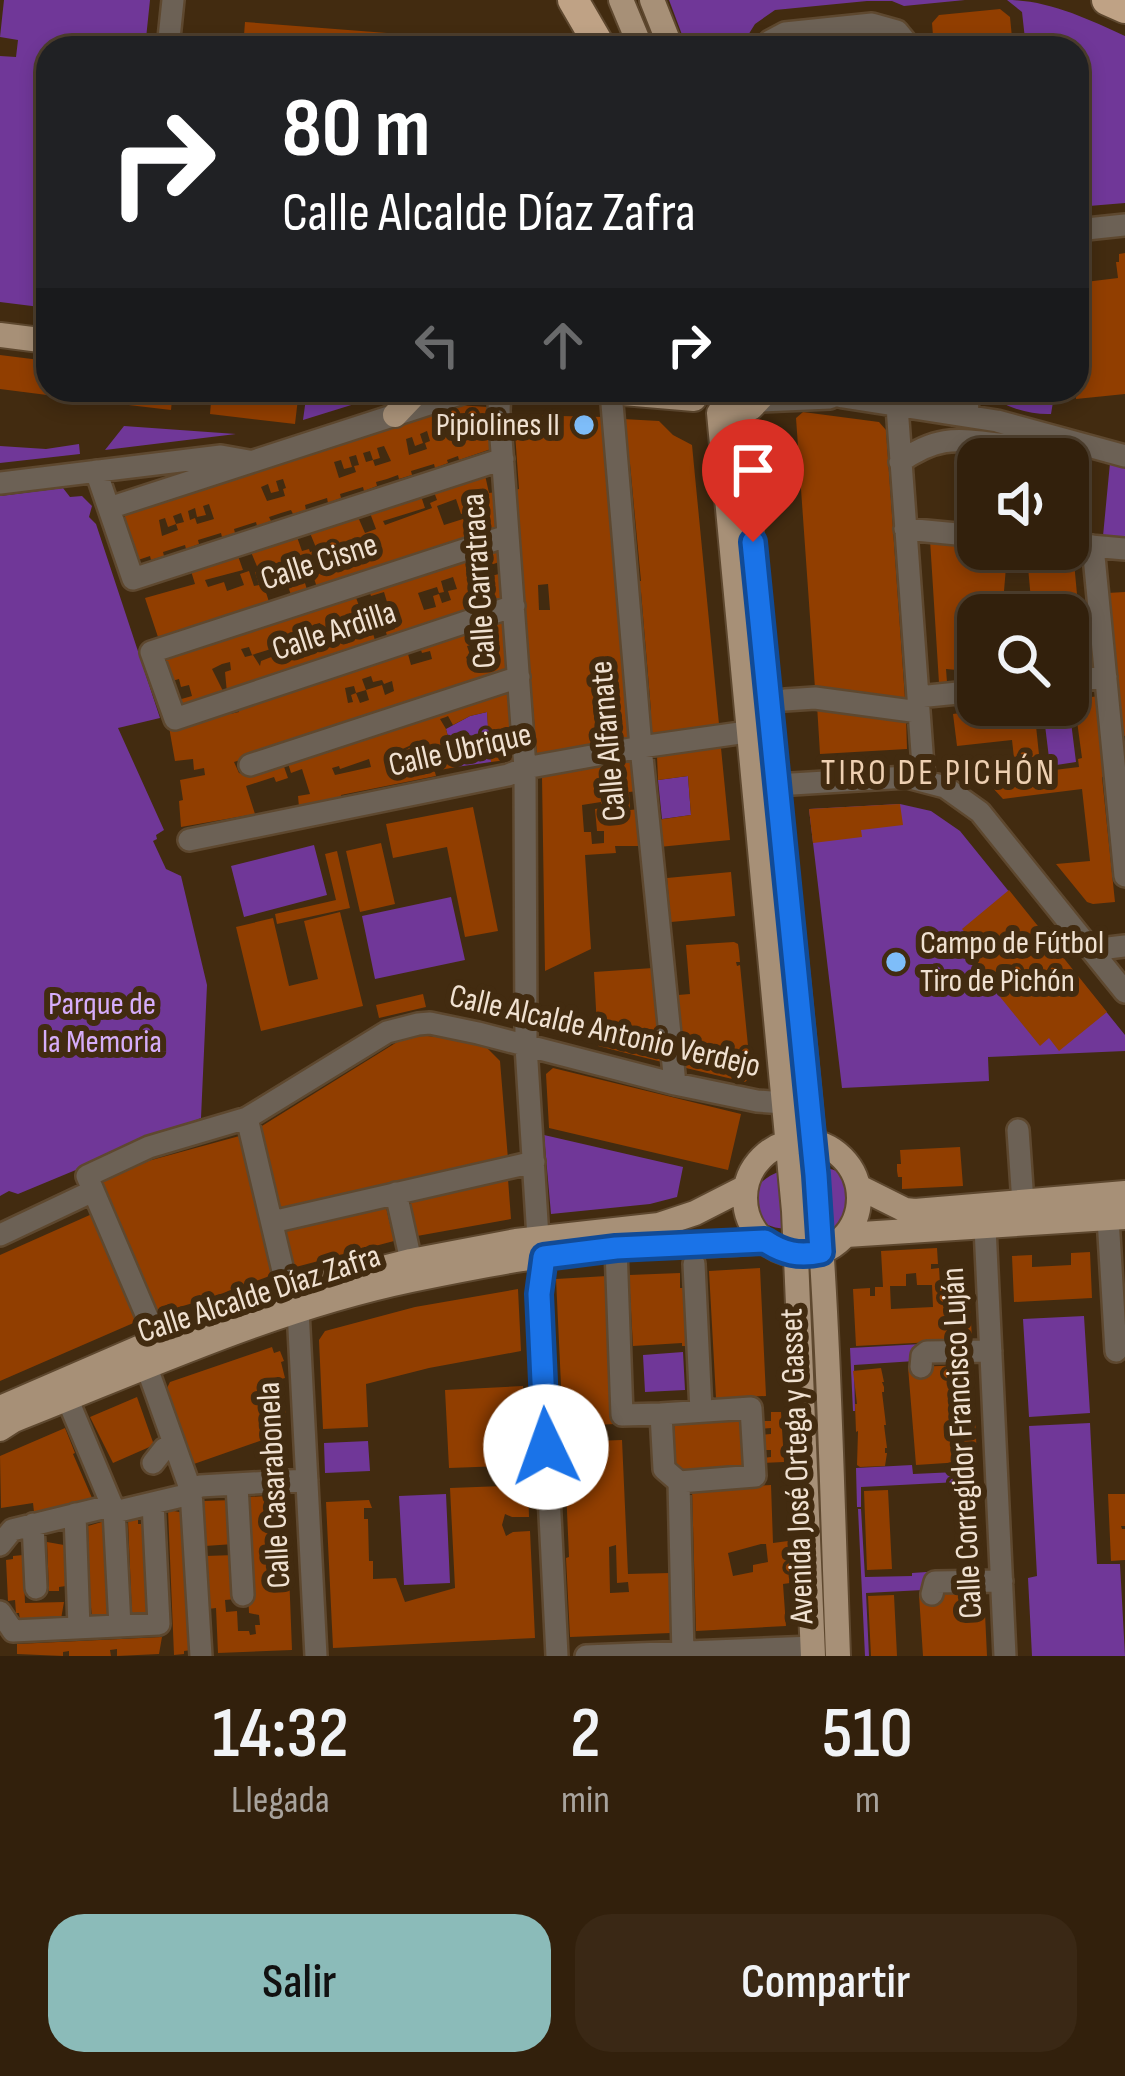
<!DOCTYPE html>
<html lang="es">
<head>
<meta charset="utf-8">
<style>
	:root { --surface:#32200c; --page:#3a2815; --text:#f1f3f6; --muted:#a8a39d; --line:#4d3e2d; --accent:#8bbbb9 }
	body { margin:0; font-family:"Sofia Sans Condensed",sans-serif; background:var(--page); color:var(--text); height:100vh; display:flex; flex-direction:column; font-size:45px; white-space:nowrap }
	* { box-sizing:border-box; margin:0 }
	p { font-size:39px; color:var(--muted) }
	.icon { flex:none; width:66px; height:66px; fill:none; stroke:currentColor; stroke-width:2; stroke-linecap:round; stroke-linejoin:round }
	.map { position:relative; height:1656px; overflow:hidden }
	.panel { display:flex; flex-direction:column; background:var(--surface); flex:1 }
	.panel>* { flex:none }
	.hud { position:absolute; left:36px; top:36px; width:1053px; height:366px; border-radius:36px; box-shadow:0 6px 18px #0003,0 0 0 3px var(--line); background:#202124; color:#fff; overflow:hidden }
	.fabs { position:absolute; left:957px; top:438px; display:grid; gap:24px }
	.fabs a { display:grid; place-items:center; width:132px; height:132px; border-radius:24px; background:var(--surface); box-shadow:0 6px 18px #0003,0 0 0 3px var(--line); font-size:60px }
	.pin { position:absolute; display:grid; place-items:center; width:102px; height:102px; color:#fff; margin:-123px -51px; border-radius:50% 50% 50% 0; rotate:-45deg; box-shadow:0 0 12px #0007 }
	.pin .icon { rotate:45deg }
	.me { position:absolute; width:132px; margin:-66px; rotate:357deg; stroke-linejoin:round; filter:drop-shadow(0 0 9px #0008) }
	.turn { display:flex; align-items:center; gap:42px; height:252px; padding:0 48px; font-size:54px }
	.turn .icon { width:156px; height:156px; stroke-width:2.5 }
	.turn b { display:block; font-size:84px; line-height:102px }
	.lanes { display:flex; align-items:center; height:114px; padding:0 48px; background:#0003; justify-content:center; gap:60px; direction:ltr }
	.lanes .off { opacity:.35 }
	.eta { display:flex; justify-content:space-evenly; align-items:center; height:204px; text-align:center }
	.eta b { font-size:72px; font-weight:600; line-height:84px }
	.cta { display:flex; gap:24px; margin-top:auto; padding:24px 48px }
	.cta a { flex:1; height:138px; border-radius:36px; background:var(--accent); color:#111; font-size:48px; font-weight:600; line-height:138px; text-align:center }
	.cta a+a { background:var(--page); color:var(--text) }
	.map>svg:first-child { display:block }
	.green { fill:#703798 }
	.building { fill:#913e00; fill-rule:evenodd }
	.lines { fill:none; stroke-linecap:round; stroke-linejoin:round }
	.minor-casing { stroke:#5e482f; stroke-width:26 }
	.major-casing { stroke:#5e482f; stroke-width:28 }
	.highway-casing { stroke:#5e482f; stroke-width:34 }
	.minor { stroke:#6c6155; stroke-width:21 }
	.major { stroke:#a79077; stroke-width:24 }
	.highway { stroke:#bfa285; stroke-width:30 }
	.route-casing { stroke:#114b97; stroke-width:30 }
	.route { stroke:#1a73e8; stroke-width:21 }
	.poi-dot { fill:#7ebdf9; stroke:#422b10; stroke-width:4.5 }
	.labels { text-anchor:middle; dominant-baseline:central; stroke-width:12; stroke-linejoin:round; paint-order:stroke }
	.poi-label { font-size:33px; fill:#f0e1d1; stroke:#422b10; text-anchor:end }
	.street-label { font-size:33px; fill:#f0e1d1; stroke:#422b10 }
	.park-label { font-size:33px; fill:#d6adfa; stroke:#422b10 }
	.neighbourhood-label { font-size:36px; letter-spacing:3px; fill:#eed0b2; stroke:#422b10 }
</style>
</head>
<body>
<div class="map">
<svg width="1125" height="1656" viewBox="0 0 1125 1656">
	<rect width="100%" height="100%" fill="#422b10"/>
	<path class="green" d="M4,0H150L145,48H48V308L0,302V56L16,57L18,40L0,37Z
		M669,0H965L904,6L892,1H867L775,10L755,24L740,48H687Z
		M1007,0C1048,0 1088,19 1125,36V203L1077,207V48H1026L1022,12Z
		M987,390H1055L1051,414C1031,415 999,407 987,390Z
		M307,391L361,397V402L303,420Z
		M124,426L236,434L105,450Z
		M79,444L80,454L0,463V446L46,449Z
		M1110,463L1125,468V537L1103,536Z
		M63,488L70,497L82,496L92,506L89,517L96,524L160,718L118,728L164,830L156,835L157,839L153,841L166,869L181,876L207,985L201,1118L18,1194L9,1191L0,1196V496Z
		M1069,706L1076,762L1050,766L1043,709Z
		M487,712L491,762L456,767L446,729L470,716Z
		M688,776L691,815L662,819L658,780Z
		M900,804L931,811L960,831L1125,1035V1051L988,1057L989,1081L842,1088L809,809Z
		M314,845L327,895L244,917L231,866Z
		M451,897L465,960L375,979L362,916Z
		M544,1135L683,1167L677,1197L650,1204L551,1214Z
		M821,1168C864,1168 867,1225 825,1230Z
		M781,1171L786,1229C743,1227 741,1184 781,1171Z
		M1084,1316L1090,1413L1029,1417L1023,1319Z
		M922,1344L915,1361L854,1365L855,1411H853L850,1348Z
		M683,1352L685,1390L645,1392L643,1355Z
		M1090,1423L1097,1564H1120L1125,1656H1032L1028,1578L1037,1576L1029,1426Z
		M368,1441L370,1471L325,1473L324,1443Z
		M912,1465L913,1474L978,1471V1481L861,1487V1507H857L856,1468Z
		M446,1494L450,1583L404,1585L399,1496Z
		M858,1509H861L865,1577L912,1576V1573L941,1571L928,1576L923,1590L866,1593L869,1656H865Z"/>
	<path class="building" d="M1000,9L1010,17L1013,48H980L979,45L989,44L988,34L957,37L958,48H934L932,23L939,15Z
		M245,22L413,35L412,48H243Z
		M1125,253V394L1076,399L1077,283L1118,278L1116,262H1119V254Z
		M0,355L48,361L47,395L0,389Z
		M87,390H173L171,410L86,400Z
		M212,390H299L295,424L210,414Z
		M458,405L487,407L491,449L459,460L458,456L447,460L448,463L435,468L434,464L411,471L412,475L399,479L398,475L387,479L376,482L377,486L364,491L363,487L340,494L341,498L328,503L327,498L305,505L306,510L293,514L291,510L281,513L269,517L271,521L257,526L256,522L234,529L235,533L222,537L221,533L198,540L199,544L186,549L185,545L163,552L164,556L151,560L150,556L138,560L124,514ZM427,431L430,441L425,443L427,449L409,455L406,439L412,437L415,446L423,443L420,434ZM384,446L391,461L375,466L373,460L366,462L363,453L370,451L373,460L380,458L377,448ZM356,455L359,465L354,466L356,472L339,478L334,462L341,460L344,469L352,467L349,457ZM283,479L286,488L283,489L285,496L267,501L261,487L268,484L271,493L279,491L276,481ZM209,504L214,519L197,524L195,518L190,520L188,511L195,508L197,517L206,515L203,506ZM181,513L184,522L176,524L178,530L162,536L159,520L165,518L168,527L176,524L173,516Z
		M803,412L879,422L886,430L905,698L815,688L796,418Z
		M517,415L604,417L630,741L537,755L515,490L519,489L514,419ZM548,584L550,610H539L538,585Z
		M623,419L659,421L673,435L692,445L719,724L648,738L646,712L651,711L641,592H637L636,581H641L630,464L626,465Z
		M485,475L489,493L496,492L499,529L318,590L311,570L302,573L308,593L292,598L286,580L270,586L268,581L263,583L270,605L159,640L145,598L195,584L191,571L238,556L243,570L205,580L208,587L224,582L227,591L244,585L240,574L249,571L254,586L259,585L255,572L259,571L251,552L297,537L302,551L309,549L310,552L317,550L310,533L358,517L365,533L376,529L370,513L421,496L425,508L383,521L385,525L432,508L430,503L437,500L434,492ZM456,499L461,514L471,512V518L482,517L483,528L468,533L463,519L444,525L437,506Z
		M930,540L978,545V549H1027V556L1007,555L1002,615H978V672L946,669L947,682L939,683Z
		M501,544L502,561L471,572L478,586L485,584L483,578L503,573L505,601L388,640L386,632L395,629L384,592L371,596L368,588ZM453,577L457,589L448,591L451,600L442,603L439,594L433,596L436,607L424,610L418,593L437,587L439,593L444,592L441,581Z
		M1027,556L1074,562L1078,605L1051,607V598L1031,600Z
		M354,592L364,620L356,623L358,630L371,626L376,644L227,693L225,672L231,670L230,662L222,664L212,669L224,693L180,707L178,700L192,696L189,685L181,687L179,679L172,681L164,654ZM320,623L323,632L326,631L329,638L301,650L299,640L316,635L313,625ZM249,647L252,655L271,649L274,656L261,661L260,666L253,655L245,657L241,649Z
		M1125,592V736L1118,735L1107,593Z
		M506,615L511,671L234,762L239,773L243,774L282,761L288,778L276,782L274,777L246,786L255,814L181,827L179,801L183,800L180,780L205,775L204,768L194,770L193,759L175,761L169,727L229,707L230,714L239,712L238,704L401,650L403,656L408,654L411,665L432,659L430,651L422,653L419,644ZM477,643L480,652L492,648L494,658L483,661L480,652L472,655L474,661L469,663L466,657L470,655L467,646ZM371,676L373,682L382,680L384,684L392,681L394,691L385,695L382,685L366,690L369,700L360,703L356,693L351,695L353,702L348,703L345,688L354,686L356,693L366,690L362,679Z
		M512,685L518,753L514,759L491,762L489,737L496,736L495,729L488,730L487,712L470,716L453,725L448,716L446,717L440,719L446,729L456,767L440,770L436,755L431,757L436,776L341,795L342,800L299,807L298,796L310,794L302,769L291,773L287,760ZM418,742L403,752L411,770L395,772L393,757L399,755L398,751ZM369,759L371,767L335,775L332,768L339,766L340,769Z
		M1100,696L1111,776L1102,777L1115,902L1093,904L1087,902L1056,864L1090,861L1082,789L1003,799L991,786L1001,778L1000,769L1015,767L1012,740L957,746L953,714L967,712L966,700L978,699V705H995L996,708L1009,707L1012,724L1031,722V727L1036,726L1040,764L1045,763L1046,771L1079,767L1078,759L1082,758L1074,699Z
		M817,705L906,716L907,749L820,754Z
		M721,748L730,840L659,847L657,820L691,815L688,776L658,780L657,756Z
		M634,761L638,791L629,792L630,810L640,809L641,846H615L616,853L585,855L591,949L545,971L542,777ZM601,802V808L595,809L597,831H604V843L592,844L591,832H584L582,805Z
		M900,804L903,825L861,830L862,837L813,843L809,809Z
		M473,807L498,931L465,937L447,847L393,858L386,824Z
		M381,843L395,904L360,912L346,851Z
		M337,851L350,908L277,924L275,914L336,900L325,854Z
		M731,872L735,916L671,922L667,878Z
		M1009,890L1107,1012L1059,1051L1049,1038L1040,1046L966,955L976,946L962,929Z
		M340,912L363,1006L261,1031L236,927L273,918L289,986L318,979L304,921Z
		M734,942L738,944L739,951L740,962H736L737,966L740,965L751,1076L745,1082L686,1068L678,995L690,994L686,945Z
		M653,968L662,1062L598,1046L594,972Z
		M423,994L426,1007L379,1018L376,1005Z
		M410,1034L481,1042L500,1061L508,1159L276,1212L257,1129Z
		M553,1068L741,1114L728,1170L549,1128L546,1074Z
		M243,1135L275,1274L207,1299L155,1314L97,1183L148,1161Z
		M960,1147L963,1186L902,1189V1177H898L897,1171V1164H901L900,1150Z
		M508,1179L511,1219L417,1236L410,1202Z
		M386,1207L394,1241L292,1268L284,1231Z
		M92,1214L138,1321L0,1381V1255Z
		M937,1248L938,1264H931V1269L939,1268L940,1284L969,1283L972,1340L856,1346L853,1289L870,1288V1296H875V1287H883L881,1251ZM916,1273L917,1285H932L933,1307L891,1309L890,1286H906V1274Z
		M1090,1252L1092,1298L1014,1302L1012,1256L1032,1255V1267L1071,1265V1253Z
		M760,1268L766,1396L716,1398L709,1271Z
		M680,1273V1288H684L687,1346H682V1343L633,1346L629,1275Z
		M607,1276L614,1424L563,1427L556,1279Z
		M518,1289L521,1351L429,1368L366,1384L368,1427L323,1429L319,1340L325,1331L415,1307Z
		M272,1347L274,1353L280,1351L284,1361L281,1362L285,1378L281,1379L286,1417V1423L283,1425L285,1432L191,1465L165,1392L170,1382Z
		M973,1365L977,1461L916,1465L908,1367Z
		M881,1368L884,1382H882L884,1387V1392H882L886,1425H884L887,1448H885V1453H887L885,1466L860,1467L857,1465L858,1431L856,1432L855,1404H857L853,1371Z
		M523,1386L525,1418L507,1419L500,1416L497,1422L502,1437L508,1433H525L527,1465L449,1468L445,1390Z
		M137,1397L154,1445L113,1463L90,1417Z
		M771,1412H781L784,1462L762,1463V1458L771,1457V1450H761L760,1435L771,1434V1428L760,1429L759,1421H771Z
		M748,1417L751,1468L676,1472L675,1449H671V1444H675L674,1421Z
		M65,1428L75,1453L73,1454L92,1498L34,1512L33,1503L1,1508L0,1456Z
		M622,1440L628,1574L670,1573L671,1633L570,1637L566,1558L569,1557L564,1442ZM616,1545L617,1583L628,1582L629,1592L610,1593L609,1547Z
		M528,1485L529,1517H512L505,1514L502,1525L506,1536L513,1532L530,1531L535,1638L333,1648L326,1502L369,1500L372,1508H364V1519H368L369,1561H373V1579L396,1578L405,1602L455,1588L450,1488Z
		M771,1485L773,1543L788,1541L790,1583L783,1584L786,1626L696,1631L692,1490ZM761,1544H766L768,1562L753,1565V1572L733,1576L728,1553Z
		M888,1490L892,1569L867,1570L864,1491Z
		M1108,1494H1125V1526H1121L1122,1529H1125V1560L1111,1561Z
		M286,1495L292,1650L218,1653L216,1608L208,1609L205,1556L235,1555L236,1599L225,1600L226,1612L237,1611L238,1631H249L250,1635L256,1634L255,1625H260L259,1615L249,1613L245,1516L247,1497Z
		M233,1500L234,1544L205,1546L204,1501Z
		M168,1510L185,1513L191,1650L184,1651V1654L174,1655Z
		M128,1520H138V1524H145L149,1613H142V1617H132Z
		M105,1521L109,1619H99V1615L92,1616L90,1599L88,1526Z
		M47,1542L64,1545L66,1586L59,1587V1591H49Z
		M23,1555L25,1603L64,1602L61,1619L20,1620L19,1613H16L15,1600L8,1601L6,1560L13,1559V1556Z
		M984,1592L987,1656H923L919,1595Z
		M894,1595L897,1656H871L868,1596Z
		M162,1637L159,1654L117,1656V1649L110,1650L111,1656H69V1651L63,1652V1656L17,1654V1644Z"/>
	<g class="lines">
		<g class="minor-casing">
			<path id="minor" d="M168,48L173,0
				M764,48L770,41L785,33L872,24L897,31L911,48
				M1077,230L1125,225
				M500,390L499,411L525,768L526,1046L538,1238
				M816,390L843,397L997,421L1125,456
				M967,390L968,415
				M611,392L641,747L675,1084
				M760,401L830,398
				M897,406L924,780
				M900,462C942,432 962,441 1011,445
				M96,471L133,579L503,459
				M0,483L221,456L249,461
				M109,508L472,390
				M905,529L978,536
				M507,536L151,652L175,719L514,606
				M1068,544L1125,549
				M1093,546L1125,876
				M1068,681L1106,677
				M918,697L978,691
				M785,700L815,698L919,712
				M250,765L519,677
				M776,785L907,777L945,787L980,812L1125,992
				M189,840L508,775L525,768L641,747L747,732
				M1092,950L1125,946
				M247,1118L288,1292
				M1018,1130L1023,1203
				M396,1193L411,1261
				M1108,1218L1116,1351
				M272,1222L534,1162
				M985,1227L1005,1656
				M0,1235L93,1191
				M616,1248L622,1415L661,1414L664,1469L679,1482L683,1656
				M544,1257L539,1294L557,1656
				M694,1264L701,1411
				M298,1310L316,1656
				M157,1340L87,1176L149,1147L247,1118L387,1032L418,1024L430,1023L478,1033L675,1084L757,1101L784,1103
				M146,1365L191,1491L201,1656
				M921,1367L922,1356L927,1352L991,1351
				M67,1398L114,1510L120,1626
				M661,1414L751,1408L755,1476L679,1482
				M153,1463L164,1449L174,1444
				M237,1485L243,1595
				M75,1514L79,1628
				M33,1524L36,1588
				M0,1545L12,1530L102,1508L119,1511L182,1496L200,1486L307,1480
				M932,1594L935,1582L1002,1581
				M0,1612L13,1631L159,1624L153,1503
				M586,1656L813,1647"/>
		</g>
		<g class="major-casing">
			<path id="major" d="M621,0L641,48
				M652,0L671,48
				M0,335L48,341
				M588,390L694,399
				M742,412C758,667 795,920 816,1174C829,1334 832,1495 838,1656
				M719,413L794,1211L813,1656
				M726,414L751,408L768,390
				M395,415L413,396V390
				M745 1198a57 57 0 1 1 114 0a57 57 0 1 1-114 0Z
				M859,1187L905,1210L915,1211L1125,1193
				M846,1235L1125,1217
				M0,1408L157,1340L288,1292L411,1261L516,1241L659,1225L695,1213L746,1187
				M0,1429L14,1420C144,1369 273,1309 411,1280C479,1266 550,1252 619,1248C668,1245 716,1246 765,1241"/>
		</g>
		<g class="highway-casing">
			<path id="highway" d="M573,0L601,48
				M1107,0L1125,8"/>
		</g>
		<use href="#minor" class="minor"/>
		<use href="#major" class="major"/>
		<use href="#highway" class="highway"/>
	</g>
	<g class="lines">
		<g class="route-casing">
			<path id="route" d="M546,1447L539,1294L544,1257L616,1248L765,1241C783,1253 799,1257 821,1252L816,1175L753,542"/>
		</g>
		<use href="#route" class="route"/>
	</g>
	<g class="poi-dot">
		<circle cx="584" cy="425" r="12"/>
		<circle cx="896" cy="962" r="12"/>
	</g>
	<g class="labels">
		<g class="poi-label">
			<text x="560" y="425">Pipiolines II</text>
			<text x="920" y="943" text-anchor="start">Campo de Fútbol<tspan x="920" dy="38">Tiro de Pichón</tspan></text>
		</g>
		<g class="street-label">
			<text transform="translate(319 562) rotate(-18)">Calle Cisne</text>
			<text transform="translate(479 581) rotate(-94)">Calle Carratraca</text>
			<text transform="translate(334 631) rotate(-18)">Calle Ardilla</text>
			<text transform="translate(608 741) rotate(-95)">Calle Alfarnate</text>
			<text transform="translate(460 750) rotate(-13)">Calle Ubrique</text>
			<text transform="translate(605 1031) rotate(13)">Calle Alcalde Antonio Verdejo</text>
			<text transform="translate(259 1294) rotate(-18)">Calle Alcalde Díaz Zafra</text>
			<text transform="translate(962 1443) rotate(-93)">Calle Corregidor Francisco Luján</text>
			<text transform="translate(797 1466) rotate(-92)">Avenida José Ortega y Gasset</text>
			<text transform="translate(274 1485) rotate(-93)">Calle Casarabonela</text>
		</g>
		<g class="park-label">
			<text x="102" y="1004">Parque de<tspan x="102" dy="38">la Memoria</tspan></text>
		</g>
		<g class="neighbourhood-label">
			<text x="939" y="773">TIRO DE PICHÓN</text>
		</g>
	</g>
</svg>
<div class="fabs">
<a><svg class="icon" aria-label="sound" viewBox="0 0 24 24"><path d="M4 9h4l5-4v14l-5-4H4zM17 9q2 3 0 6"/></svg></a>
<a><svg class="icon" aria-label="search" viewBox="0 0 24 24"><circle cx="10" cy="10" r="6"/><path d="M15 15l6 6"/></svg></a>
</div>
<div class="pin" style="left:753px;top:542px;background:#d93025"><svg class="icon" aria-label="arrive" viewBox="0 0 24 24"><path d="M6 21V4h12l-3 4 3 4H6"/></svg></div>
<svg class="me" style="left:546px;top:1447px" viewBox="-20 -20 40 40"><circle r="19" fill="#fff"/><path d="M0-13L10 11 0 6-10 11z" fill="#1a73e8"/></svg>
<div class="hud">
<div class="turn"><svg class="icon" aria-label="right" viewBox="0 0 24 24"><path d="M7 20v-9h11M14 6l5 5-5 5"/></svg><div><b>80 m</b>Calle Alcalde Díaz Zafra</div></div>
<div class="lanes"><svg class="icon off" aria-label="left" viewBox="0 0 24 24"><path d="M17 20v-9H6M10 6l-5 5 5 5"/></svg><svg class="icon off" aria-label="ahead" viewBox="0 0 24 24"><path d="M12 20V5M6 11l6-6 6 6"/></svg><svg class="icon" aria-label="right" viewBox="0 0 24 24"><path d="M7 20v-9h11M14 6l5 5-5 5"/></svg></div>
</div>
</div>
<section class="panel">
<div class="eta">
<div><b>14:32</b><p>Llegada</p></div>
<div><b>2</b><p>min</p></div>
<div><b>510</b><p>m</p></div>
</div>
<div class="cta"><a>Salir</a><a>Compartir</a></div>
</section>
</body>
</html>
